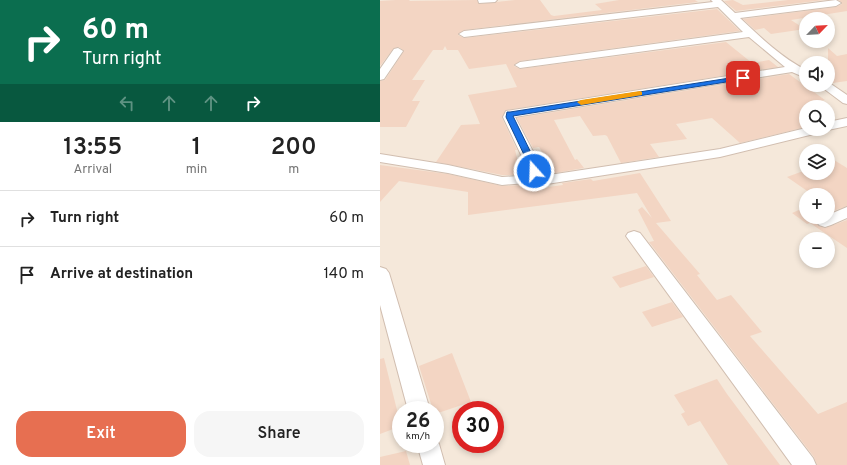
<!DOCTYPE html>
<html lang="en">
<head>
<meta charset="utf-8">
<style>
	:root { --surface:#fff; --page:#f6f6f6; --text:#222; --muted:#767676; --line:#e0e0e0; --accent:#e76f51 }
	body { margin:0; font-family:Overpass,sans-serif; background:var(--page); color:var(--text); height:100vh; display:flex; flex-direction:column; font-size:15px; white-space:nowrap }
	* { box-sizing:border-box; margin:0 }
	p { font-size:13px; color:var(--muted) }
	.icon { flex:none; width:22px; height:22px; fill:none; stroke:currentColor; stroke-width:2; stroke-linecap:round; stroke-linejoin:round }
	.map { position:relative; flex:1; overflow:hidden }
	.details { display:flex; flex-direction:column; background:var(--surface); width:380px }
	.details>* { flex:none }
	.hud { background:#0b6e4f; color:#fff; overflow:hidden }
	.needle { width:26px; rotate:65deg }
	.tools { position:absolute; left:419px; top:12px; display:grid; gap:8px }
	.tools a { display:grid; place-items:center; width:36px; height:36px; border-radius:50%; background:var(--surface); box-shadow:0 2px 6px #0003; font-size:20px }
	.speed { position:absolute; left:12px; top:401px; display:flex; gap:8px; font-size:20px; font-weight:700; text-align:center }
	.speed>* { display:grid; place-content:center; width:52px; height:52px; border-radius:50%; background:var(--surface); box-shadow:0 2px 6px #0003; line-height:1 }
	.speed small { font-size:10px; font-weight:400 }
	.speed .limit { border:6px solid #d22; background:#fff; color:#111 }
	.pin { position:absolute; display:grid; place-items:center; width:34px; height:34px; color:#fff; margin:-17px; border-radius:8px; box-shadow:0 2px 6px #0006 }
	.me { position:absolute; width:44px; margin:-22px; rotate:340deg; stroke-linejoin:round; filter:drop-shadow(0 0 3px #0008) }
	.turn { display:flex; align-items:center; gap:14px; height:84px; padding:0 16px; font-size:18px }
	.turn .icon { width:52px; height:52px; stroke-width:2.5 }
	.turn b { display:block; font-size:28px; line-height:34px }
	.lanes { display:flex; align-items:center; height:38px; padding:0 16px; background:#0003; justify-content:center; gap:20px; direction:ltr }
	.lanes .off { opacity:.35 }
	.eta { display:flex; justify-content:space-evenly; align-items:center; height:68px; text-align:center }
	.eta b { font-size:24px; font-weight:600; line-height:28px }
	.primary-button { display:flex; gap:8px; margin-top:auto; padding:8px 16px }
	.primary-button a { flex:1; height:46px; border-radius:16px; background:var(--accent); color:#fff; font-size:16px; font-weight:600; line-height:46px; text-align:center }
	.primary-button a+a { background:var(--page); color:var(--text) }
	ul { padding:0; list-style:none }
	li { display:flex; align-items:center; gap:12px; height:56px; padding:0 16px; border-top:1px solid var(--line) }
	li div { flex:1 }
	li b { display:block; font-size:15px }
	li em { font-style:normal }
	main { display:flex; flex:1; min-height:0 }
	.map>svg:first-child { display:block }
	.residential { fill:#f5e8da; fill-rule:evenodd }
	.building { fill:#f3d5c3 }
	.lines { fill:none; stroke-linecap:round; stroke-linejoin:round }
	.street-casing { stroke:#d1beb0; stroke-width:2 }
	.street { fill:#fff; fill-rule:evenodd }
	.route { fill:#1a73e8; stroke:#114b97 }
	.slow { fill:#f59e0b }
</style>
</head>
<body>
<main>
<section class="details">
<div class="hud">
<div class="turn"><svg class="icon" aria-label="right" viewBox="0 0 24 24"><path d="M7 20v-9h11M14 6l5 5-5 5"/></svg><div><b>60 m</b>Turn right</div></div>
<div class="lanes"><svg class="icon off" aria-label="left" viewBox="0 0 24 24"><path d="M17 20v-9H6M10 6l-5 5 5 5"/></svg><svg class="icon off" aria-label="ahead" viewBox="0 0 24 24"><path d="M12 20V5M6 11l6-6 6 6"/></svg><svg class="icon off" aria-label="ahead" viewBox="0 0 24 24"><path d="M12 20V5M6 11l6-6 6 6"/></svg><svg class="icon" aria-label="right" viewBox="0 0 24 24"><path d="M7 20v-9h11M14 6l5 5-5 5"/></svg></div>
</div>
<div class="eta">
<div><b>13:55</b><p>Arrival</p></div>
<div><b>1</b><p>min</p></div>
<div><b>200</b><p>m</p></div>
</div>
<ul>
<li><svg class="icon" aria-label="right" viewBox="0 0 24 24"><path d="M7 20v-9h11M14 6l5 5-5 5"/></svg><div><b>Turn right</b></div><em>60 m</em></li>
<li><svg class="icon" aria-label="arrive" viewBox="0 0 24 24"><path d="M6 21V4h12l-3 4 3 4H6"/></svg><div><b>Arrive at destination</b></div><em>140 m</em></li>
</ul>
<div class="primary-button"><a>Exit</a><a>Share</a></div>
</section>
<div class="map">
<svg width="467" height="465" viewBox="0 0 467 465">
	<rect width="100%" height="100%" fill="#fdf6ec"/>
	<path class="residential" d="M0,0H467V465H0ZM426,19H448V41H426ZM426,63H448V85H426ZM426,107H448V129H426ZM426,151H448V173H426ZM426,195H448V217H426ZM426,239H448V261H426ZM21,410H55V444H21ZM81,410H115V444H81Z"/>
	<path class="building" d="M16,0H29L30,1L97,0L99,4L135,0H160L171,15L174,16L222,10L215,4L239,0H315L318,2L84,30L78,35L84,38L337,9L360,31L140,61L134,66L140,69L346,42L372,63L389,60L398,67L126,110L122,118L137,150H135L141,173L139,175H122L56,162L81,125L100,124L88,95L137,87L126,64L89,69L78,50H67L65,46L63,50H53L32,80H45L32,101H40L26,127H0V81L5,80L24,51L19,47L14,48L0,66V1Z
		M353,0L363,5L408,0H444L356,11L344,1Z
		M459,0H467V11L411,20L425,29L391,34L384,28L375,30L363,19L456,7L462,4Z
		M448,48L457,56L467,54V81L453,83L448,81Z
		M409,74L445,100L426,104V127L360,143L332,118L296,124L307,139L270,144L279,157L241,163L227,136L225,135L213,136L200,116L174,120L195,160L197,159L204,168L175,173L159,147L153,148L137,118Z
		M454,160L467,168V206L448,213V195H433L407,177L426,170V173H448V162Z
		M0,165L68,174L122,186L145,185L146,190L183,185L182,183L211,179L213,181L260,173L291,221L276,223L320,274L317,275L337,300L351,295L382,332L370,336L438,414L467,402V465H437L434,457L269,242L274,241L258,210L262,207L272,218L257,193L88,215V192L63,188L19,181L0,202Z
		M426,207V217H441L438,218L436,223L439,226L445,228L467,220V248L430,223L427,224L412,213Z
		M266,266L274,277L240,288L232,277Z
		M292,302L303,317L272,327L262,312Z
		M72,353L91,402L55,414V410H53L39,366Z
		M4,358L21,426L0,434V359Z
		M337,379L347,394L400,465H348L320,421L308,426L301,414L305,412L294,395Z
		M26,451L30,465H0V457Z"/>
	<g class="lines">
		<g class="street-casing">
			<path id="street" d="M98,0H117L115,2L99,3Z
				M331,0H341L355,13L456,0L461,3L456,6L360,18C380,37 402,58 426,70V78L412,72L135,117L158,161L161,171L156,177L340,149L426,128L443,129L442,132L340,157L154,186L146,183L122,185L68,173L0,162V154L68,165L122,177L139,176L147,171L144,161L123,117L126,111L405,67L369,37L140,68L135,65L140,62L363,32L338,7L84,37L79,34L84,31L333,2Z
				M18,48L23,51L4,79L0,80V69L14,49Z
				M448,82L467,95V104L463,103L439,85H448Z
				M467,118V126L448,130L445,129H448V122Z
				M467,207V218L451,225L445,227L439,225L437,222L439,219L448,217V215Z
				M254,231L260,233L433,458L436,465H412L246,236L248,233Z
				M0,267L6,269L9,273L50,410H28L0,305Z
				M55,437L59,444L65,465H43L37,444H55Z"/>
		</g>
		<use href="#street" class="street"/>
	</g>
	<path class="route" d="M363,76H365V79L133,116L155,161L158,171L154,174L150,171L147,161L126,117L127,112H130Z"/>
	<path class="slow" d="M260,91L262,92V95L201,105L197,102L201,100Z"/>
</svg>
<div class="tools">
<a><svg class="needle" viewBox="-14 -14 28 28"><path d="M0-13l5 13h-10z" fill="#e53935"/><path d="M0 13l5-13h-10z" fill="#767676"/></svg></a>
<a><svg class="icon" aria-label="sound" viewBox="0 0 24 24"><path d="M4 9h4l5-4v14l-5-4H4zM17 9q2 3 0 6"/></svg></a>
<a><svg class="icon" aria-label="search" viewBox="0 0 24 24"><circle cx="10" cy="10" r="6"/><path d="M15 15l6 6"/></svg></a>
<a><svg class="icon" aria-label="layers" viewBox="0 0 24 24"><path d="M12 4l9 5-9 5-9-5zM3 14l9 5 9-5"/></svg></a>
<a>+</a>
<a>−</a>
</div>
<div class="speed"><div>26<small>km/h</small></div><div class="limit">30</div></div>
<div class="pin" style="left:363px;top:78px;background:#d93025"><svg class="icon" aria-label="arrive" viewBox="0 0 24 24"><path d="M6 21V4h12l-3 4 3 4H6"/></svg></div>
<svg class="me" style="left:154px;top:171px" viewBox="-20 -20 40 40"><circle r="17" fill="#1a73e8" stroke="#fff" stroke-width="3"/><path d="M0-11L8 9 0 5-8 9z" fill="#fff"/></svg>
</div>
</main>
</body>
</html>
